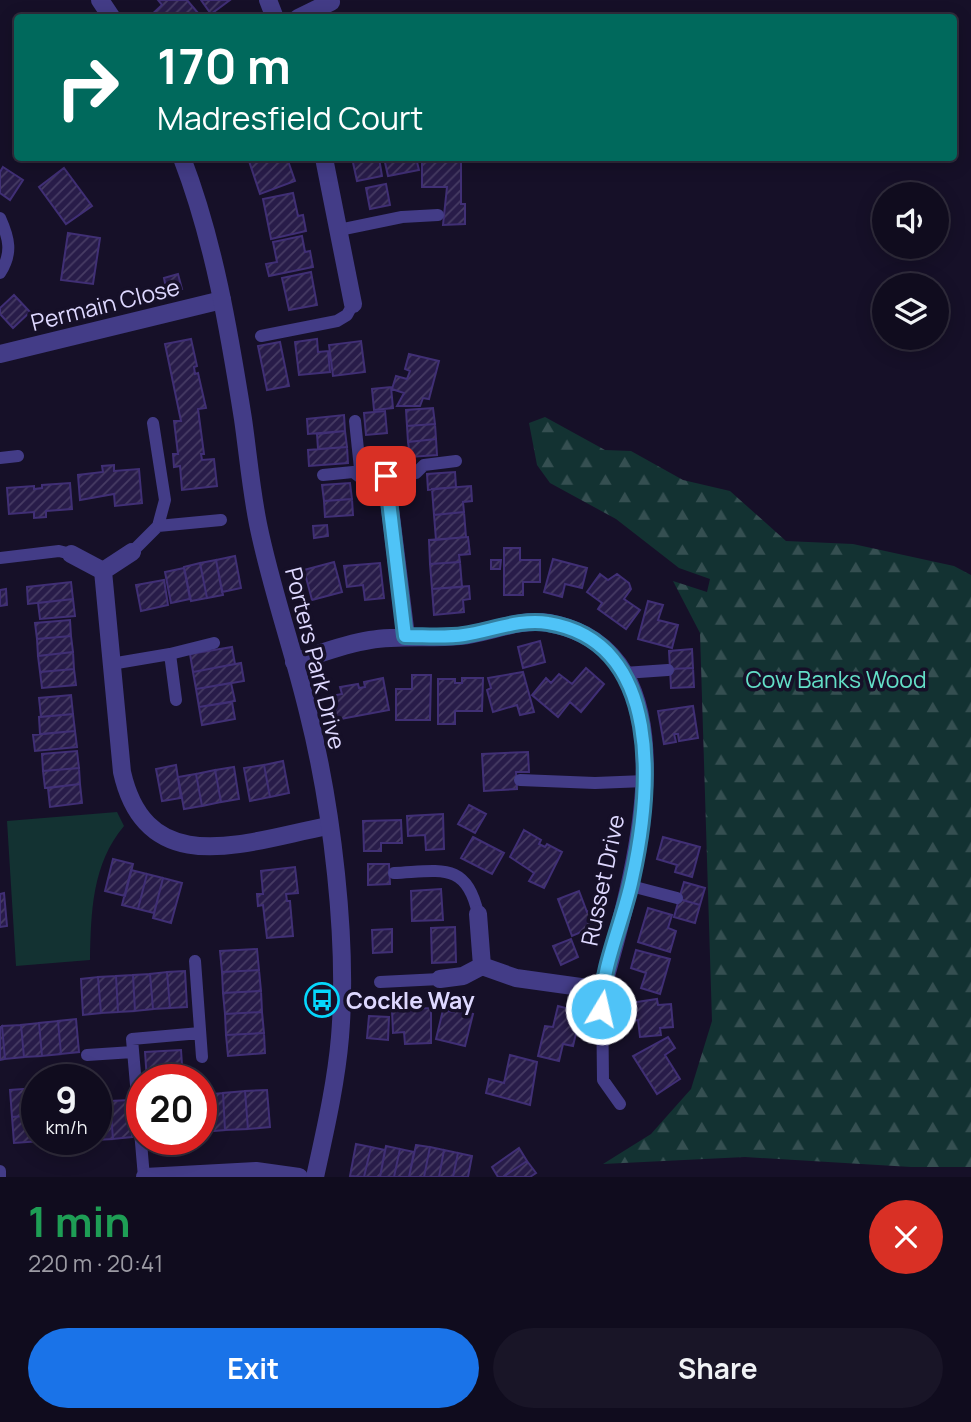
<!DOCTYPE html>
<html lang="en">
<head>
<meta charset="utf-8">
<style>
	:root { --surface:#100c1e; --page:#191527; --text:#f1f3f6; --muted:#9c9ba4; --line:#302c3c; --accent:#1a73e8 }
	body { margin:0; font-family:Manrope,sans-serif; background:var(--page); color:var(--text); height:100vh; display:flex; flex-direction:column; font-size:26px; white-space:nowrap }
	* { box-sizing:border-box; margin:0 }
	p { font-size:23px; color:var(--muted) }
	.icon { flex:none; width:38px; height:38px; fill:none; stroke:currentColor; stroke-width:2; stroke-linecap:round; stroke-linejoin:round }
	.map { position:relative; height:1177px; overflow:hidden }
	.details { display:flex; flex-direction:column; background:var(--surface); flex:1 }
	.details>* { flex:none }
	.hud { position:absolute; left:14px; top:14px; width:943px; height:147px; border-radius:7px; box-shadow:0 4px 18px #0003,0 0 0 2px var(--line); background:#00695c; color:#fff; overflow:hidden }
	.buttons { position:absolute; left:872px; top:182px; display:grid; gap:14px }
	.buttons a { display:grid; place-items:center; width:77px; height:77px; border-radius:50%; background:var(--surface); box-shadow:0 4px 18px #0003,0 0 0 2px var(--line); font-size:35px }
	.speed { position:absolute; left:21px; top:1064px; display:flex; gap:14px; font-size:35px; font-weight:700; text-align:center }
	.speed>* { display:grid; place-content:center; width:91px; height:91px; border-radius:50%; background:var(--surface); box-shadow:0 4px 18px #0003,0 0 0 2px var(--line); line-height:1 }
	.speed small { font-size:18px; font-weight:400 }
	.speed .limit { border:10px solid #d22; background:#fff; color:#111 }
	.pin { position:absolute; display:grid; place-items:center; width:60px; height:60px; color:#fff; margin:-30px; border-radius:14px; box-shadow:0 4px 10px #0006 }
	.me { position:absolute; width:77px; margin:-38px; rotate:9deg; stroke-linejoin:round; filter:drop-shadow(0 0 5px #0008) }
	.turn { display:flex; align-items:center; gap:24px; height:147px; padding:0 28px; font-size:32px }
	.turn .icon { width:91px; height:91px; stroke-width:2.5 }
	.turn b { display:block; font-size:49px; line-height:60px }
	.round { display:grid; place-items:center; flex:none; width:74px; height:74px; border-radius:37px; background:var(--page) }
	.headline { display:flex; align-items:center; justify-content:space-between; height:119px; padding:0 28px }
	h1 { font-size:42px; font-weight:700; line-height:52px; color:#1e9e55 }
	.cta { display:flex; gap:14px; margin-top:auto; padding:14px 28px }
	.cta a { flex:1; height:80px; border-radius:42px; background:var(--accent); color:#fff; font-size:28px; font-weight:700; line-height:80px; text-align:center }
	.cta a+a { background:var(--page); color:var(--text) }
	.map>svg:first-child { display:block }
	.grass { fill:#133232 }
	.forest { fill:url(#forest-firs) }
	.building { fill:url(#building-hatch); stroke:#402f75; stroke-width:2 }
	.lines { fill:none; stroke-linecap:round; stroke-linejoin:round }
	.service { stroke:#433c87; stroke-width:12 }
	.minor { stroke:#433c87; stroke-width:18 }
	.tertiary { stroke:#433c87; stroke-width:18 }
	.route-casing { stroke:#337fa1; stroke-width:18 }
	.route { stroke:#4fc3f7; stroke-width:12 }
	.labels { text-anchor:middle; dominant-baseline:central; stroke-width:7; stroke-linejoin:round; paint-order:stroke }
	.street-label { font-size:23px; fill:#ded8ff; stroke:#161028 }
	.park-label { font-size:23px; fill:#63dfc7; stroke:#161028 }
	.poi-label { font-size:23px; font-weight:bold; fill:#ded8ff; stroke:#161028; text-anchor:start }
</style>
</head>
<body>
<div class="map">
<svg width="971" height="1177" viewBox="0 0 971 1177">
	<defs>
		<pattern id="forest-firs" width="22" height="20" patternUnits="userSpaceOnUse" patternTransform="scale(1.75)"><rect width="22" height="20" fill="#133232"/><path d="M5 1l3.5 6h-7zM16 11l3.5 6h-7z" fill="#354f51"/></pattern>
		<pattern id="building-hatch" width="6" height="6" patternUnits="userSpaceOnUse" patternTransform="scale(1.75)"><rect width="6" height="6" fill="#281c49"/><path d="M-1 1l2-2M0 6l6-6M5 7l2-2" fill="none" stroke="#473c64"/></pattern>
	</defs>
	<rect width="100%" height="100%" fill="#161028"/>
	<path class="grass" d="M117,812L124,826C92,864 91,912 90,960L16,966L7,821Z"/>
	<path class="forest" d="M545,417L605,450L631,451L683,480L730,491L786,541L853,544L954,566L971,575V1167H911L745,1157L603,1164L651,1134L691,1089L712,1021L700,633L673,581L707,592L710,579L679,568L616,519L550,483L537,465L529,423Z"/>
	<path class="building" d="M158,0H187L198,13L193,18H148L162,5Z
		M201,0H230L211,14Z
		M248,158H276L278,161L287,158L295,181L260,194Z
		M352,158H379L382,176L357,181Z
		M384,158H416L419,170L388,176Z
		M422,160H461V204H465V224L443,225L447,187H422Z
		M3,167L23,180L10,200L0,193V172Z
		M64,168L92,206L66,224L39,187Z
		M386,184L390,205L370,209L366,188Z
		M293,193L298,216L303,215L306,231L271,239L263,199Z
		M68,233L100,238L93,284L61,280Z
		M302,236L305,252L310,251L313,267L269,276L266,264L277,262L273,242Z
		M311,272L317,305L289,310L282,278Z
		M178,274L182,289L167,293L164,278Z
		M14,295L30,312L13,328L0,314V308Z
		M191,339L197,366L194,367L195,374L198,373L206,408L198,409L204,454H201L202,460L214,459L217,486L182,490L180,466L174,467L173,454H178L174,421H181L165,344Z
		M317,339L318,352L328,351L330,372L299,375L295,342Z
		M361,341L365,372L333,376L329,345Z
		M280,342L289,386L267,390L258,346Z
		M409,354L439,361L429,399L423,398L420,406H397L404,393L392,389L396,376L407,379L410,371L405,369Z
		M391,387L393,408L374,410L372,389Z
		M433,408L435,424L407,426L406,410Z
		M385,411L387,433L366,435L364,413Z
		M344,415L345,431L308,434L307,419Z
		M435,424L436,439L408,442L407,426Z
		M345,431L347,447L318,449L317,434Z
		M436,439L437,455L410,457L408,442Z
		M347,447L348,463L309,466L308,450Z
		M114,465V471L139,469L142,503L115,506L114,494L80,500L78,475L103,472L102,466Z
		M455,472L456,487L428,490L427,474Z
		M70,483L72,509L46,511V517L34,518V512L9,514L7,488L34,486V489L42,488V485Z
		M350,483L352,499L324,501L322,485Z
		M471,486L472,501L463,502L464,512L434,515L432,489Z
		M352,499L353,515L325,517L324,501Z
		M464,512L466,537L436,540L434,515Z
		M327,525L328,536L314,538L313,526Z
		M468,537L470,554L459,555L460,562L430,564L429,540Z
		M504,548H520V560H540V582H523V595H504Z
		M235,556L241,588L222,592L216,560Z
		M553,559L587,568L582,588L565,584L562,597L544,592Z
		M216,560L223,595L207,598L200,563Z
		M491,560H501L500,569H491Z
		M334,562L342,592L312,600L304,570Z
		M460,562L462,587L432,589L430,564Z
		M200,563L207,598L191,601L184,567Z
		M380,563L384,598L365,600L363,585L347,587L344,566Z
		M184,568L190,599L171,603L165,572Z
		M600,574L608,580L617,574L629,583L631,589L624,599L640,610L626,629L598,609L602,603L587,592Z
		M164,580L168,605L141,611L136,585Z
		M71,582L73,599L28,604L27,587Z
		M469,586L470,599L463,600L464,612L434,615L432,589Z
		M6,589L7,605L0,606V590Z
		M73,599L75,616L40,619L38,603Z
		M648,601L663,605L658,620L678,625L672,648L638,639Z
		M70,620L71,636L37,639L35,623Z
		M71,636L73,652L38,656L37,639Z
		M540,641L545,662L523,668L518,647Z
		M232,647L235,664L193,672L190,654Z
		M692,649L693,668L670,669L669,651Z
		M73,652L74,669L40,672L38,656Z
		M241,663L244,681L196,689L193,672Z
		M586,668L604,684L581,712L570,702L558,717L532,695L546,678L551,683L559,674L572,684Z
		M693,668L694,687L671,688L670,669Z
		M74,669L76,685L42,688L40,672Z
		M523,672L534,712L520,715L517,705L493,712L487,690L491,688L488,678Z
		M412,675H431L430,720H396V689H412Z
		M383,678L389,710L335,720L331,696L342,694L340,687L358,684L359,688L365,687L364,682Z
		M462,678H483L482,711H455V724H438V679H455V683H462Z
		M231,683L235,701L199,707L196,689Z
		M71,695L73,714L41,717L39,698Z
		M232,702L235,719L202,725L199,707Z
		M693,706L698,738L679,741L678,734H674L676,742L664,744L658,711Z
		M73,714L75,731L40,734L39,717Z
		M75,731L77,747L35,751L33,735Z
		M77,751L79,768L43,771L42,754Z
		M528,752L529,772H516L517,789L484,791L482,754Z
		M283,761L289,793L270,797L264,765Z
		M176,765L181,798L162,801L156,769Z
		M264,765L270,797L250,801L244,768Z
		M234,767L239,799L221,802L215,770Z
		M79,768L80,784L45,788L43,771Z
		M215,770L221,802L202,806L196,774Z
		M196,774L202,806L184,809L178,777Z
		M80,784L82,803L50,807L48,788Z
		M469,805L486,814L475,833L458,824Z
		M443,814L444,849L426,850L425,835L408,836L407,816Z
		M401,820L402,843H381V851H364L363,821Z
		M524,830L541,840L539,844L545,847L547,844L562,852L544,888L529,881L534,873L510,857Z
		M473,837L504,853L492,874L461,858Z
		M663,837L700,847L692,877L675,872L677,865L657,859Z
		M113,859L133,864L125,896L105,891Z
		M368,864H389L390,884L368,885Z
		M295,867L298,893L286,894L287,901H290L293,936L267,938L263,905L258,906L257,894H263L261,871Z
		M131,870L147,874L138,909L122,905Z
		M147,874L163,878L154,913L138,909Z
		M163,878L182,883L171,923L153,918Z
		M684,882L705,888L700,905L679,899Z
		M441,889L443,920L412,921L411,891Z
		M579,891L587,912L594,909L600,924L572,936L558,899Z
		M4,893L7,926L0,927V894Z
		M679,899L700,905L695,923L674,917Z
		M648,908L672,915L668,928L676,931L670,952L638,942Z
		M455,927L456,962L432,963L431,928Z
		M392,929V952L373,953L372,930Z
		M571,939L578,957L561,965L553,946Z
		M257,949L259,970L222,972L220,951Z
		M636,950L670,959L660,994L641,988L646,973L631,968Z
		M259,970L261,991L223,993L222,972Z
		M185,971L187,1007L170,1008L167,972Z
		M167,972L170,1008L153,1009L150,974Z
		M150,974L153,1009L135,1011L133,975Z
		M133,975L135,1011L118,1012L116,976Z
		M116,976L118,1012L101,1013L98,977Z
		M98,977L101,1013L83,1015L81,979Z
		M261,991L262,1012L225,1014L223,993Z
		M657,999L658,1005L671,1004L673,1027L660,1028L661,1035L640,1037L638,1020L625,1022L623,1004Z
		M558,1006L581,1012L573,1046L563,1044L559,1061L538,1056L545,1026L553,1027Z
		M431,1008V1043L405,1044L404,1032L393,1033L392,1010Z
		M455,1009L473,1014L465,1046L436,1039L443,1010L454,1012Z
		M262,1012L264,1033L226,1035L225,1014Z
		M369,1016L389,1017L388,1040L367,1038Z
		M76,1019L79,1052L61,1054L58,1021Z
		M58,1021L61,1054L42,1056L39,1023Z
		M39,1023L42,1056L24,1057L21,1025Z
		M21,1025L24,1057L5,1059L2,1026Z
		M2,1026L5,1059L0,1060V1027Z
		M264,1033L265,1053L228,1056L226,1035Z
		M668,1037L675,1048L665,1055L680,1079L657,1094L633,1056Z
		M181,1050L183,1080H147L145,1052Z
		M510,1055L537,1062L530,1105L486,1093L489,1079L504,1083Z
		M37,1088V1115L12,1117L10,1090Z
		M267,1090L270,1127L248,1129L245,1091Z
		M245,1091L248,1129L225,1130L223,1093Z
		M223,1093L225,1130L203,1132L201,1095Z
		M130,1100L132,1137L113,1139L110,1101Z
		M110,1101L113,1139L94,1140L96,1139V1102Z
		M37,1115V1139L42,1141L14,1143L12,1117Z
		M356,1144L371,1147L364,1177L350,1176Z
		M416,1145L430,1147L424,1177H409Z
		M386,1146L400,1149L394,1177H380Z
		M371,1147L385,1150L380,1177H364Z
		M430,1147L444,1150L439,1177H424Z
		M519,1148L527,1161L503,1177H498L492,1167Z
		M400,1149L414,1152L409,1177H394Z
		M444,1150L458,1153L453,1177H439Z
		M458,1153L472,1156L468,1177H453Z
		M527,1161L536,1173L530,1177H503Z"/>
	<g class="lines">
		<path class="service" d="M0,218C9,238 13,253 0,273
			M339,230L402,217L438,215
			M261,336L337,321L347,315L353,304
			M355,421L361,478
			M0,458L18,456
			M323,475L353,472L361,478L416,473L424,465L456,461
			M158,526L221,520
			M132,552L158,526L165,500L153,423
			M0,558L59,551L71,554
			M111,664L170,654
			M624,673L668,670
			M176,700L170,654L214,643
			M520,780L595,783L645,781
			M394,873C440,871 467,861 478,914
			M631,886L677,898
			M195,961L202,1057
			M380,982L440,979
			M602,990L603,1080L620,1104
			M87,1055L133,1052
			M0,1171V1177
			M144,1177L132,1039L200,1033"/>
		<path class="minor" d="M268,0L275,18
			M298,18L331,2
			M324,158L353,304
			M0,354L222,300
			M386,476L406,636
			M132,552L103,571L122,772C147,883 248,841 328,826
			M71,554L103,571
			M294,662C319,654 344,644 370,640C400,635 430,639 460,636C490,633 519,618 549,623C706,652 629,892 602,990L516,978L482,966
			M478,914L482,966
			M440,979L463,976L482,966
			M145,1177L256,1171L299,1177"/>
		<path class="tertiary" d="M100,0L112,18
			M182,158C214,241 229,331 243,419C248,454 251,489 258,524C271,588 293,649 308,712C332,807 348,940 340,1037C336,1084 325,1131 315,1177"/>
	</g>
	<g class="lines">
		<g class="route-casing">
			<path id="route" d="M386,476L405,636C425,636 445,638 464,635C491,631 521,618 548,623C665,642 651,793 632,879C623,922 602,965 601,1009"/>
		</g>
		<use href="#route" class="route"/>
	</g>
	<defs>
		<g id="bus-ring" transform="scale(1.75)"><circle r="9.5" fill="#161028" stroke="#06d7fc" stroke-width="1.5"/><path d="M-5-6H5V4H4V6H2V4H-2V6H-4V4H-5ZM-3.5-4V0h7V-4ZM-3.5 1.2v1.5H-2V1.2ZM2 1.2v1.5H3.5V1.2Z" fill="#06d7fc"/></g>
	</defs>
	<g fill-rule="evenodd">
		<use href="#bus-ring" x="322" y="1000"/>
	</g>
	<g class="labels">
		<g class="street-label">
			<text transform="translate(105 304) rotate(-14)">Permain Close</text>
			<text transform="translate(316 658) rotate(76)">Porters Park Drive</text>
			<text transform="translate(602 880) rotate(-78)">Russet Drive</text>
		</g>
		<g class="park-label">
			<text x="836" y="679">Cow Banks Wood</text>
		</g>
		<g class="poi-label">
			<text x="346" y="1000">Cockle Way</text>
		</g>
	</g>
</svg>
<div class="buttons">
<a><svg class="icon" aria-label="sound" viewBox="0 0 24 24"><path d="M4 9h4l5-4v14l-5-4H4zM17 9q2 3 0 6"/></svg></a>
<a><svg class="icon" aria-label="layers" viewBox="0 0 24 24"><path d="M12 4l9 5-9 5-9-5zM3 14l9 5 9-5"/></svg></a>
</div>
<div class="speed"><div>9<small>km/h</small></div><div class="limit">20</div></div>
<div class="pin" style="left:386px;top:476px;background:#d93025"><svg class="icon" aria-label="arrive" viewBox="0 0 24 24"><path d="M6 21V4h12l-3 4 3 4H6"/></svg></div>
<svg class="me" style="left:601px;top:1009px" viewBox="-20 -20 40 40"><circle r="17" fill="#4fc3f7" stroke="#fff" stroke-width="3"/><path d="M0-11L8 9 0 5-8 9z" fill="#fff"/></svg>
<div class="hud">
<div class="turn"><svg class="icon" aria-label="right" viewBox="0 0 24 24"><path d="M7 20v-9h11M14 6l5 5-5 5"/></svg><div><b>170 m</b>Madresfield Court</div></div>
</div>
</div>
<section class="details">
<div class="headline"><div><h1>1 min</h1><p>220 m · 20:41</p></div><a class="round" style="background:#d93025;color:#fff"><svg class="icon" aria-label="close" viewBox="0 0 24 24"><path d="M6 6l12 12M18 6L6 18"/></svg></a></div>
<div class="cta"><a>Exit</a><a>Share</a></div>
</section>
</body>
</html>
